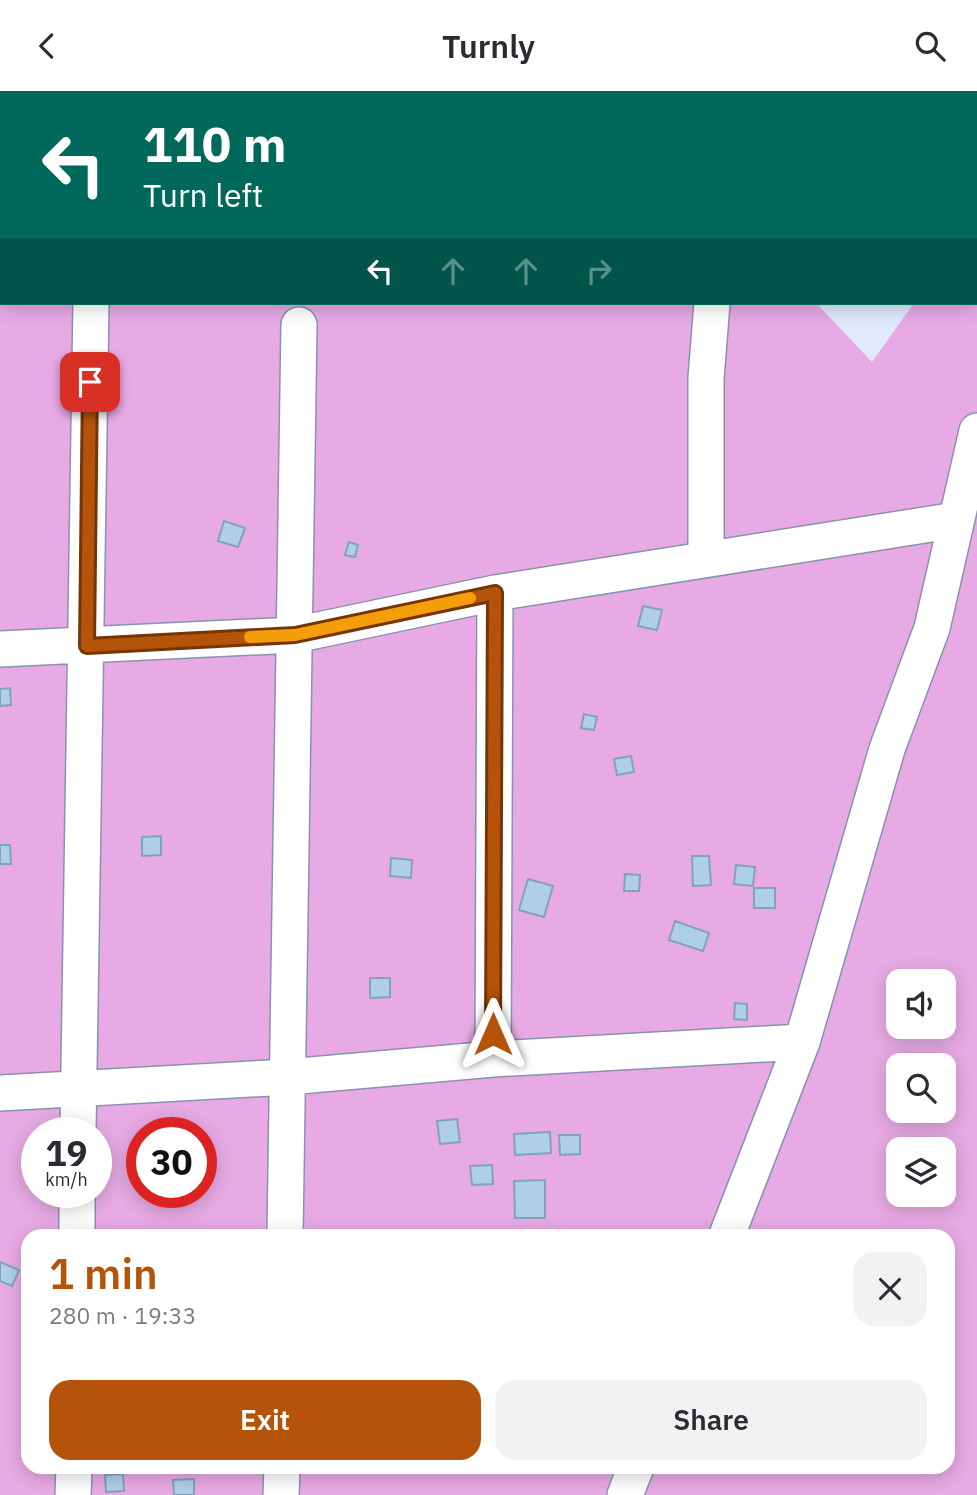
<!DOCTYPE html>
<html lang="en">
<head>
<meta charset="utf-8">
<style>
	:root { --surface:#fff; --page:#f2f2f3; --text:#2b2b33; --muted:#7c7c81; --accent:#b45309 }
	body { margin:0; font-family:"IBM Plex Sans",sans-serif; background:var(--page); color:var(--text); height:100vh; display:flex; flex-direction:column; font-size:26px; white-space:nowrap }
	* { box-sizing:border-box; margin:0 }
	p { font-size:23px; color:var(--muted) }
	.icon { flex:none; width:38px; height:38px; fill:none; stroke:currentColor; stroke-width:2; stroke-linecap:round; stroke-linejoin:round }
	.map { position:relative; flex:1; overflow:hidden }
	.sheet { position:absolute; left:21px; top:1138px; width:934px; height:245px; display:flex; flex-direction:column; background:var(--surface); border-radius:21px; box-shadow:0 4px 18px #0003 }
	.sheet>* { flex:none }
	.top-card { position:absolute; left:0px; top:0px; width:978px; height:214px; box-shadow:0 4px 18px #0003; background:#00695c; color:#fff; overflow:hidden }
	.buttons { position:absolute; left:886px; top:878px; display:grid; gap:14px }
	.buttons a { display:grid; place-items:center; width:70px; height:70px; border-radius:14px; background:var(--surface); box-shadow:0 4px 18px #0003; font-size:35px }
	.speed { position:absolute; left:21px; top:1026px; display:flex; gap:14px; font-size:35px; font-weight:700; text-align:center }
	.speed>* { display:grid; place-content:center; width:91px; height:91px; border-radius:50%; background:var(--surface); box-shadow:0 4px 18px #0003; line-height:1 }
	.speed small { font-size:18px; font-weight:400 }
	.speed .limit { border:10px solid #d22; background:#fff; color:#111 }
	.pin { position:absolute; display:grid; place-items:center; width:60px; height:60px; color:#fff; margin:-30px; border-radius:14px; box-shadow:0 4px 10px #0006 }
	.me { position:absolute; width:77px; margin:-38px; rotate:0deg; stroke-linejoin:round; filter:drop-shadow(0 0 5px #0008) }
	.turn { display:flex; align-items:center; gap:24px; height:147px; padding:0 28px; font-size:32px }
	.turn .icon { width:91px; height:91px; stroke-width:2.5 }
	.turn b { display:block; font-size:49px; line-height:60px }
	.lanes { display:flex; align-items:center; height:66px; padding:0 28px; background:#0003; justify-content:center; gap:35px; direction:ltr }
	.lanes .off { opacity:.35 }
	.round { display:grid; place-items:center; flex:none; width:74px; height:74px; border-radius:21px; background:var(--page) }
	.headline { display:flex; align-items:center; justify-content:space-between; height:119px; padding:0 28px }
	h1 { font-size:42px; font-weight:600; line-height:52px; color:var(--accent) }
	.cta { display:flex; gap:14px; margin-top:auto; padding:14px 28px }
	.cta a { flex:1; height:80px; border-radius:21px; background:var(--accent); color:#fff; font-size:28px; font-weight:600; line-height:80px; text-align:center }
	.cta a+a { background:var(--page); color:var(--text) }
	header { display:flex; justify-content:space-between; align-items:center; height:91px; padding:0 28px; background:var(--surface); font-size:32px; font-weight:600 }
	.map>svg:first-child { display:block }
	.green { fill:#e7aae4; fill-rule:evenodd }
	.building { fill:#afcfe8; stroke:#82a2b9; stroke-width:2 }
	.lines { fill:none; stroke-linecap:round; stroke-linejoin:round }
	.minor-casing { stroke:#8792b2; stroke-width:38 }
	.minor { stroke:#fff; stroke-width:35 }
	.route-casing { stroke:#753606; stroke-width:18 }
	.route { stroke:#b45309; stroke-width:12 }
	.slow { stroke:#f59e0b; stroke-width:12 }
</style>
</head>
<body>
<header><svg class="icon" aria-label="back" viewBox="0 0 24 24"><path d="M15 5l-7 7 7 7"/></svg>Turnly<svg class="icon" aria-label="search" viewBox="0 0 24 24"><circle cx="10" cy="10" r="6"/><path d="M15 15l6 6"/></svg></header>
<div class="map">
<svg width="977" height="1404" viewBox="0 0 977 1404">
	<rect width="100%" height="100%" fill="#e1e9fd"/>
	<path class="green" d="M0,0H714L2,2V212H816L872,271L914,212H976L977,122V1404H0ZM898,891H943V936H898ZM898,975H943V1020H898ZM37,1041H96V1101H37ZM142,1041H201V1101H142ZM898,1059H943V1104H898ZM28,1144H948V1376H28Z"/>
	<path class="building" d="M224,430L245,437L238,456L218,450Z
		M349,451L358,454L355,466L345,464Z
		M643,515L662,519L657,539L638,535Z
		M10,597L11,614L0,615V598Z
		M584,623L597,626L594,639L581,637Z
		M631,665L634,681L617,684L614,668Z
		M161,745V764L142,765V746Z
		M0,754H10L11,773H0Z
		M692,765H709L711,794L693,795Z
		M391,767L412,769L411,787L390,785Z
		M736,774L755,776L753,795L734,793Z
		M625,783L640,784L639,800H624Z
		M528,788L553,795L544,826L519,819Z
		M754,797H775V817H754Z
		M675,830L709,842L703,860L669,849Z
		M370,887H390V906L370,907Z
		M735,912L747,913V929L734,928Z
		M457,1028L460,1051L440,1053L437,1030Z
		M550,1041L551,1062L515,1064L514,1043Z
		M559,1044H580V1063L560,1064Z
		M492,1074L493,1093L472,1094L470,1075Z
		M545,1089V1127H515L514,1090Z
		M0,1171L19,1179L12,1195L0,1190Z
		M123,1383L124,1400L106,1401L105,1384Z
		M194,1388V1404H174L173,1389Z"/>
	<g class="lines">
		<g class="minor-casing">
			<path id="minor" d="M728,2V0
				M706,468V287L712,212
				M495,502L956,429
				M0,558L295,544L495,502L493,968
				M0,1002L288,986L493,968L802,951
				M78,1041L91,212
				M77,1144V1101
				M285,1144L299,234
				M727,1144L802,951L887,658L932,537L977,340
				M73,1404L74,1376
				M281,1404L282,1376
				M625,1404L636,1376"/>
		</g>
		<use href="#minor" class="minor"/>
	</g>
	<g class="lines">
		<g class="route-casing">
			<path id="route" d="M90,291L87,555L295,544L495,502L493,943"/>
		</g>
		<use href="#route" class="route"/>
		<path class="slow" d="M250,546L295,544L470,507"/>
	</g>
</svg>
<div class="buttons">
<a><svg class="icon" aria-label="sound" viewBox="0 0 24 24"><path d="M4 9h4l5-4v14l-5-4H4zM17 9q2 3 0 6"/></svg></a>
<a><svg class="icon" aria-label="search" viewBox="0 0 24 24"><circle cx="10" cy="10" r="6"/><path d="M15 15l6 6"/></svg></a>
<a><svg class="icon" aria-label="layers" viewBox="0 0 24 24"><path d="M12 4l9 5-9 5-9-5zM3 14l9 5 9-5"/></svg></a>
</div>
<div class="speed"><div>19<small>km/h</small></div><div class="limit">30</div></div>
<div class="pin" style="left:90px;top:291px;background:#d93025"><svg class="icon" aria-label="arrive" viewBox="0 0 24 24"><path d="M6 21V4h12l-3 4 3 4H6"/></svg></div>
<svg class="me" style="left:493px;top:943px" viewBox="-20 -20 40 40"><path d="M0-17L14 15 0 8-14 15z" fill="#b45309" stroke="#fff" stroke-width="4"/></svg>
<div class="top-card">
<div class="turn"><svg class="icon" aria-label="left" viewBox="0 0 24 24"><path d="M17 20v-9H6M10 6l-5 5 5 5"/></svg><div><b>110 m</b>Turn left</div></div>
<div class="lanes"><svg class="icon" aria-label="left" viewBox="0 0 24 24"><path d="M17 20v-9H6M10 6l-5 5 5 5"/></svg><svg class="icon off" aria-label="ahead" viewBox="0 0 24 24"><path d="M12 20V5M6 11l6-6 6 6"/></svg><svg class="icon off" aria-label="ahead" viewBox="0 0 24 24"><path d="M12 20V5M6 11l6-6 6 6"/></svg><svg class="icon off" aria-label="right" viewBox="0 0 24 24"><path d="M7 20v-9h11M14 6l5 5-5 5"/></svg></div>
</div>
<section class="sheet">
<div class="headline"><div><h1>1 min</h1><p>280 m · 19:33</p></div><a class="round"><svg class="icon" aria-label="close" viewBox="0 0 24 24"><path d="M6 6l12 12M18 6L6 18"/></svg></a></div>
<div class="cta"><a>Exit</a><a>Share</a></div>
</section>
</div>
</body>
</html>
